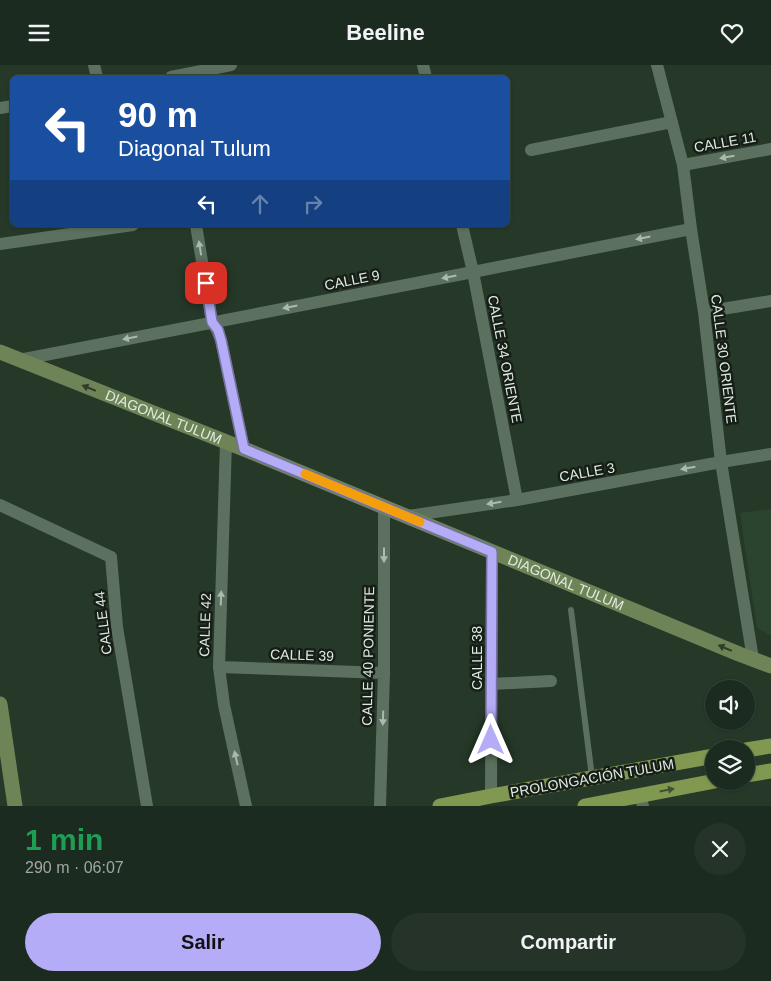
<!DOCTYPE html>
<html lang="es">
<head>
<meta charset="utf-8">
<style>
	:root { --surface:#1c2b1f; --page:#253328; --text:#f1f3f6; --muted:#a0a7a4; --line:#3a473d; --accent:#b5acf8 }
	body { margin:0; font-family:Helvetica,sans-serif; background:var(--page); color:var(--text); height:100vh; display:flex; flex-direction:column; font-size:19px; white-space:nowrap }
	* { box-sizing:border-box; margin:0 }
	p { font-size:16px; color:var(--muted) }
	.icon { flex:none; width:28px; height:28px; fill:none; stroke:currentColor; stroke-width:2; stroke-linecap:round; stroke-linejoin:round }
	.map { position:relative; height:741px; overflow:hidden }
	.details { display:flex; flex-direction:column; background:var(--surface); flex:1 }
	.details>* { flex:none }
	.banner { position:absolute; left:10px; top:10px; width:500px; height:152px; border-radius:8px; box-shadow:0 1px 4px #0004,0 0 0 1px var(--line); background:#1a4fa0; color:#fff; overflow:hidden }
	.buttons { position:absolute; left:705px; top:615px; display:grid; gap:10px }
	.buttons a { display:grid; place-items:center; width:50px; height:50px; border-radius:50%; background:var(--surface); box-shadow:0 1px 4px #0004,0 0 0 1px var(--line); font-size:25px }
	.pin { position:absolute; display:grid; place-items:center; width:42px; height:42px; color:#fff; margin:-21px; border-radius:10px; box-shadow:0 2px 8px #0006 }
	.me { position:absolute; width:55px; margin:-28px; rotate:0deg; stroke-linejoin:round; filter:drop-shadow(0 0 4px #0008) }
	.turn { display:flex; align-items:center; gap:18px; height:105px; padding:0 25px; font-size:22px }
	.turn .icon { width:65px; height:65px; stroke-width:2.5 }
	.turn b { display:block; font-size:35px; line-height:42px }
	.lanes { display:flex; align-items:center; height:48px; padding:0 25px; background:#0003; justify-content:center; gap:25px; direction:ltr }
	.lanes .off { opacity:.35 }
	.round { display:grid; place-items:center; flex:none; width:52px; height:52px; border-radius:26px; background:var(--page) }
	.summary { display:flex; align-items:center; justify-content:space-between; height:85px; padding:0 25px }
	h1 { font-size:30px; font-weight:700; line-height:38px; color:#1e9e55 }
	.button { display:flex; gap:10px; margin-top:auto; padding:10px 25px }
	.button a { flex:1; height:58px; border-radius:30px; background:var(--accent); color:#111; font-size:20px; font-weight:700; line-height:58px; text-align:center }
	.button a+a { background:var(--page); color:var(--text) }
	header { display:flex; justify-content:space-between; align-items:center; height:65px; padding:0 25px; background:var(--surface); font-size:22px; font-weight:700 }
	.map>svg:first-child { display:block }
	.built { fill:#2b442f }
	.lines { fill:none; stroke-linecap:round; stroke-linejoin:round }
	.lane { stroke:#5b705e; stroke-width:6 }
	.street { stroke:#5b705e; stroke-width:12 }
	.secondary { stroke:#6e8457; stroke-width:15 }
	.primary { stroke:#819850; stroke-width:15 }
	.oneway { fill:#aabaac }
	.oneway2 { fill:#303d2a }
	.oneway3 { fill:#414f2e }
	.route-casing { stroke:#7670a1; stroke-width:12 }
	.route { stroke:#b5acf8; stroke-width:9 }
	.slow { stroke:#f59e0b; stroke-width:9 }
	.labels { text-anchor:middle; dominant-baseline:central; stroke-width:5; stroke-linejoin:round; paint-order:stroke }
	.street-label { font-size:14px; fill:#dfebe0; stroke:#161e17 }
</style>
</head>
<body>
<header><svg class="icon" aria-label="menu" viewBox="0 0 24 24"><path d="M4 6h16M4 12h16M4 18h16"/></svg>Beeline<svg class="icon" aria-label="heart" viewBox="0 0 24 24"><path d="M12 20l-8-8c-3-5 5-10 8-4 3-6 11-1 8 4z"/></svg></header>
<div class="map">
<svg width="771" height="741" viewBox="0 0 771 741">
	<rect width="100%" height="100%" fill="#263929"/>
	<path class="built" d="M771,444V571L757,563L740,448Z"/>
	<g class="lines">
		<path class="lane" d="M571,545L592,712"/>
		<path class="street" d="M94,0L97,12
			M423,0L426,12
			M657,0L683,100L691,164L704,247L721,397L753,594
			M171,12L231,0
			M0,43L12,41
			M531,85L672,57
			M683,100L771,84
			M196,160L212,257L217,265L221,275L244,384
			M462,160L473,207L517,435
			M0,179L133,160
			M704,247L771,236
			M19,295L473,207L691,164
			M226,377L219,602L224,640L246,741
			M0,440L111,492L117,562L147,741
			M408,451L517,435L721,397L771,389
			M219,602L384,608
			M491,619L551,616
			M491,731L492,487
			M640,731L643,741
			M380,741L384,608V441"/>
		<g class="secondary">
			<path id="s1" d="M0,287L244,384L739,589L771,601"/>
			<path d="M0,639L15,741"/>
		</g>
		<path class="primary" d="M746,685L771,681
			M746,710L771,706
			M440,741L491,731L714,691
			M585,741L715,716"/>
	</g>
	<defs><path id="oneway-solid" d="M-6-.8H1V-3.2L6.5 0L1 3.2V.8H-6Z" transform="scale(1.25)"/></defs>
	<g class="oneway">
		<use href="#oneway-solid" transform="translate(727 92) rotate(170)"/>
		<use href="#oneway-solid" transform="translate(643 173) rotate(169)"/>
		<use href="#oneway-solid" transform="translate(200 183) rotate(-99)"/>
		<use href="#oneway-solid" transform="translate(449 212) rotate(169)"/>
		<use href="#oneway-solid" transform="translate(290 242) rotate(169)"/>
		<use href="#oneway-solid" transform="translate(130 273) rotate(169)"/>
		<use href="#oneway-solid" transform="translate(688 403) rotate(170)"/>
		<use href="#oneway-solid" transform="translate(494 438) rotate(171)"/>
		<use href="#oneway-solid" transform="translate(384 490) rotate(90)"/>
		<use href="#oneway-solid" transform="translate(221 533) rotate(-88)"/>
		<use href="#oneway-solid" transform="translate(383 653) rotate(92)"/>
		<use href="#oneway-solid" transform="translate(236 693) rotate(-103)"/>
	</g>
	<g class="oneway2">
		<use href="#oneway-solid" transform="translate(89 323) rotate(-158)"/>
		<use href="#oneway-solid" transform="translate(725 583) rotate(-157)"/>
	</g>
	<use class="oneway3" href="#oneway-solid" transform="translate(667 725) rotate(-11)"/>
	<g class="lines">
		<g class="route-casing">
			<path id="route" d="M206,218L212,257L218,265L221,275L244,384L492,487L491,675"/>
		</g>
		<use href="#route" class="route"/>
		<path class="slow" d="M305,409L420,457"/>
	</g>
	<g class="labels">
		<g class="street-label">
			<text transform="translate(725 77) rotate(-10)">CALLE 11</text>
			<text transform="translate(352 215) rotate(-11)">CALLE 9</text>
			<text transform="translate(505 294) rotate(79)">CALLE 34 ORIENTE</text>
			<text transform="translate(724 294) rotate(83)">CALLE 30 ORIENTE</text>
			<text stroke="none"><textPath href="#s1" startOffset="176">DIAGONAL TULUM</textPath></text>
			<text transform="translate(587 407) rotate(-10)">CALLE 3</text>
			<text stroke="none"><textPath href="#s1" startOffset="611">DIAGONAL TULUM</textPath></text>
			<text transform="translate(103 558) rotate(-97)">CALLE 44</text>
			<text transform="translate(205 560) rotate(-88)">CALLE 42</text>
			<text transform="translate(302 590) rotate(2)">CALLE 39</text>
			<text transform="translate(368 591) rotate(-89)">CALLE 40 PONIENTE</text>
			<text transform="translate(477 593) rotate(-90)">CALLE 38</text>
			<text transform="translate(592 713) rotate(-10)">PROLONGACIÓN TULUM</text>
		</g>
	</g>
</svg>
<div class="buttons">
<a><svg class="icon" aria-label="sound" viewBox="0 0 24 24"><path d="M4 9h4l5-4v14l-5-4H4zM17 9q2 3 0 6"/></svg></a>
<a><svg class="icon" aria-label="layers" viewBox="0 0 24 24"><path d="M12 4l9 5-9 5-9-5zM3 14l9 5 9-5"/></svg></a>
</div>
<div class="pin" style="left:206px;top:218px;background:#d93025"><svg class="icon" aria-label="arrive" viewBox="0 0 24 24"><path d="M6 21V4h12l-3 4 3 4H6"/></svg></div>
<svg class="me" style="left:491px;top:675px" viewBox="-20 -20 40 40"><path d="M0-17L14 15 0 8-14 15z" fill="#b5acf8" stroke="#fff" stroke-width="4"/></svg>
<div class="banner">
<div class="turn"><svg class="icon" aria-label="left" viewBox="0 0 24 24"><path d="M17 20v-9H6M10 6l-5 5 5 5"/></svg><div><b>90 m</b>Diagonal Tulum</div></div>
<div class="lanes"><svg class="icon" aria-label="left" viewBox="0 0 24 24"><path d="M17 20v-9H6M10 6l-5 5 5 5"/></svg><svg class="icon off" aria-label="ahead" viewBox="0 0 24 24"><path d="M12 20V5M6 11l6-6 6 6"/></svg><svg class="icon off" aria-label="right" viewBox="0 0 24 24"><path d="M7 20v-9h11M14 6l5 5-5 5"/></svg></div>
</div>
</div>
<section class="details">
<div class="summary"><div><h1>1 min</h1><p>290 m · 06:07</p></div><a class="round"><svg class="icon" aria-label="close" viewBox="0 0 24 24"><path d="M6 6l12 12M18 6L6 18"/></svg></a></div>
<div class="button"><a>Salir</a><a>Compartir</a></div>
</section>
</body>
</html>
